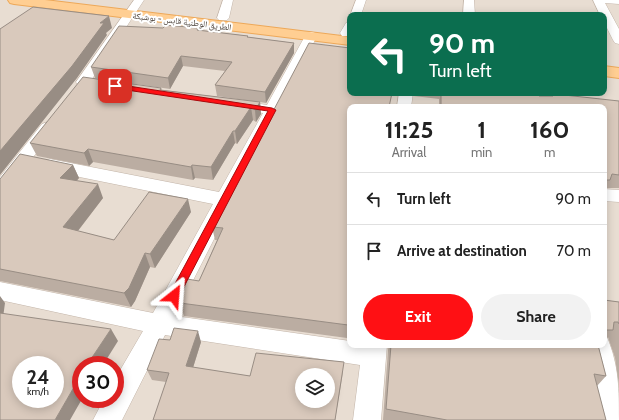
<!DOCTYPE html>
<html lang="en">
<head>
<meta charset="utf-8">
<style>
	:root { --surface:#fff; --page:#f2f2f2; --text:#222; --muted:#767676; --line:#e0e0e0; --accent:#ff1014 }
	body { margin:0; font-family:Cabin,"Noto Naskh Arabic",sans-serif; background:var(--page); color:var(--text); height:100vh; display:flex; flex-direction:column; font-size:15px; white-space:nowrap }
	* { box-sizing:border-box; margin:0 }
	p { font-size:13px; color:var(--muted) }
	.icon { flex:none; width:22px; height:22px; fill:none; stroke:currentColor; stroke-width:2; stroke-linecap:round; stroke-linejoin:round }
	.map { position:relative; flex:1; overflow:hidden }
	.side { position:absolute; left:347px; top:104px; width:260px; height:244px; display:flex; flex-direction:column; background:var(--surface); border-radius:8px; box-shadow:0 2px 10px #0003 }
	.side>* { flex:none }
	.guide { position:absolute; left:347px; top:12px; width:260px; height:84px; border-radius:8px; box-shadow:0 2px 10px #0003; background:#0b6e4f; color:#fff; overflow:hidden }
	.buttons { position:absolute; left:295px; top:368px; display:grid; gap:8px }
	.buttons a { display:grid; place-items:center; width:40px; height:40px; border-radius:50%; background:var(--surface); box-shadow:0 2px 10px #0003; font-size:20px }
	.speed { position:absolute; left:12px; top:356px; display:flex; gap:8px; font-size:20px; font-weight:700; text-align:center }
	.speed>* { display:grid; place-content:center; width:52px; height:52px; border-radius:50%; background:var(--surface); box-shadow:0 2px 10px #0003; line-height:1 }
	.speed small { font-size:10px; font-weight:400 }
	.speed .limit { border:6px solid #d22; background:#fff; color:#111 }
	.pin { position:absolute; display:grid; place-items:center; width:34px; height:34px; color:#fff; margin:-17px; border-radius:8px; box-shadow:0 2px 6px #0006 }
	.me { position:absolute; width:44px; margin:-22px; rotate:28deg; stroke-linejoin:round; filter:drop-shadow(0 0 3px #0008) }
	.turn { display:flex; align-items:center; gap:14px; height:84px; padding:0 16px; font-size:18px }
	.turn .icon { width:52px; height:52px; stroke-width:2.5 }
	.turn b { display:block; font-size:28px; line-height:34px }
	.eta { display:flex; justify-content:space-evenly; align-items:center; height:68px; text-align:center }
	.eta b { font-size:24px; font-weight:700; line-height:28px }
	.button { display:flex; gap:8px; margin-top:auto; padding:8px 16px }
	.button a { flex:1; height:46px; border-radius:24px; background:var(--accent); color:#fff; font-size:16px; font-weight:700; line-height:46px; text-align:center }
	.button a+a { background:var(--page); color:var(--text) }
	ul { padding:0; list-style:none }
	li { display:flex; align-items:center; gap:12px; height:52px; padding:0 16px; border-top:1px solid var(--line) }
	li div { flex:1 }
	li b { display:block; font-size:15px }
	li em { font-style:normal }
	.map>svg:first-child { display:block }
	.residential { fill:#e8ddd2; fill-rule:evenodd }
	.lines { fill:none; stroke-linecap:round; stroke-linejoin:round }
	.street-casing { stroke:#c3b5a9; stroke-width:1 }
	.primary-casing { stroke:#eda859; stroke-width:2 }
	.street { fill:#fff; fill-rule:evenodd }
	.primary { fill:#ffce92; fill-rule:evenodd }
	.wall { fill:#bbada2 }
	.shaded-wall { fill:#988d84 }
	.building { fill:#d9c9bc; stroke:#988d84; fill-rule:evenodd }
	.route { fill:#ff1014; stroke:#a60a0d }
	.labels { text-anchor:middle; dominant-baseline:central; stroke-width:4; stroke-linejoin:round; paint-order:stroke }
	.far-street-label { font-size:9px; fill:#463c34; stroke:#fff }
</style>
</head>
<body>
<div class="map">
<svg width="619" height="420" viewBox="0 0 619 420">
	<rect width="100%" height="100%" fill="#f4ede4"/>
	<path class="residential" d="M0,0H619V420H0ZM350,15H604V93H350ZM350,107H604V345H350ZM21,365H55V399H21ZM81,365H115V399H81ZM302,375H328V401H302Z"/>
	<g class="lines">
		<g class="street-casing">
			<path id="street" d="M134,0H144L92,79L108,82L110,85L108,88L103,89L78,85L76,82Z
				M223,0H233L229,18L227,20H219L217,18Z
				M356,0H366L361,15L350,16Z
				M464,0H474L475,15H463Z
				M593,0H619V4L605,3L619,29V44L615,43L613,40L604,22V15H600Z
				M350,21V36H342L340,33L346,23Z
				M311,32L315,33L317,36L175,316L350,341V345H387L381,420H353L360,365L165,335L122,420H93L104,399H115V379L143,331L0,300V282L153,313L213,204L50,171L44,169L41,165L44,161L50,159L219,192L263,113L229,107L227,104L229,101L234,100L267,105L305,36L307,33Z
				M399,93H413L411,107H397Z
				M48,122L54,124L56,127L6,193L0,195V177L42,124Z
				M604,189L619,190V202L604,201Z
				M604,336L607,337C619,366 619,390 619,420H603L586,345H604Z"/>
		</g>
		<g class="primary-casing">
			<path id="primary" d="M8,0H45L350,37V45L14,4L10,3Z
				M604,66L619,68V78L604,76Z"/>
		</g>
		<use href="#street" class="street"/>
		<use href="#primary" class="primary"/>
	</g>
	<path class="wall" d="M163,28H198L199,30L248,36V37L294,43V53L266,103L260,102L261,114L256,122L253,120L237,144L235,143L213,180L195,178L193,180L93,162L89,166L37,156L30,143L161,88L162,90L244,100L217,96L215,85L225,71L183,66L170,89L95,78L91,67Z
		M350,93H398L397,94L392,93L350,107V319L347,338L184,316L180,303L199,281L217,240H215L212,227Z
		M413,93H537L539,96L619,101V188H606L604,191V107H439V99L414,96Z
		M73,165L79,178L76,181L103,198L78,231L114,240L191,212L155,268L150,267L135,301L131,307L0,281V179Z
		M604,300L619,302V385L615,358L608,337L604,342Z
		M170,340L201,342L193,368L250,376L343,372L335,420H153L166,382L152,380L147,370Z
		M389,345H598L606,376L597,386L606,420H383L388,350Z"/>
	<path class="shaded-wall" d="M109,16L112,28L106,33L107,35L77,78L0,175V151L100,23Z
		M294,43V53L266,103L265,92Z
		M181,56L183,66L170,89L168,78Z
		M260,102L261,114L256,122L255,110Z
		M251,107L253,120L237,144L235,131Z
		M233,131L235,143L213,180L211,167Z
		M88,149L93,162L89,166L84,153Z
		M73,165L79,178L67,192L60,178Z
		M192,165L195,178L193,180L191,167Z
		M98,184L103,198L70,241L63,227Z
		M188,199L191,212L155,268L150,254Z
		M145,253L150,267L135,301L131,307L124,293Z
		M0,296L5,303L2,325L0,322Z
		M350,315V319L347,338L348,325Z
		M111,329L118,341L103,365H87Z
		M198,331L201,342L190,377L186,366Z
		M81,375V399H82L70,420H55Z"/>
	<path class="building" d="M33,7L109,16L100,23H104L72,66L0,151V29Z
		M166,25L198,28L197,30L248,36L247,37L294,43L265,92L215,85L232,62L181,56L168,78L91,67L119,26L163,28Z
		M309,43L350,48V93H392L389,107H350V315L348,325L180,303L187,279L199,281L223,228L212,227Z
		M83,77L161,88L160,90L260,102L255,110L251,107L235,131H233L211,167L192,165L191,167L88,149L84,153L30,143Z
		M441,93H537L539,96H553L555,94L619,101V175L612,174L610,180H604V107H441Z
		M20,154L73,165L60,178L98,184L63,227L114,240L149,192L188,199L150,254L145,253L129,288L124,293L0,269V179Z
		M604,300L619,302V324L618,322H614L613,330H604Z
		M0,313L111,329L87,365H81V375L55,420H0ZM21,365H55V399H21Z
		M174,328L198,331L186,366L250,376L256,353L344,362L335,420H153L169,373L147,370L159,339L170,340ZM302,375H328V401H302Z
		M391,345H598L606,376L594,374L606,420H447L386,409Z"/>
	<path class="route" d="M115,84L272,108L276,110L177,300L174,301L170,300L168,296L170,293L268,111L113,88L112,86Z"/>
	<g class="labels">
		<g class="far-street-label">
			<text transform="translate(182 21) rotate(7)">الطريق الوطنية قابس - بوشبكة</text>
		</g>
	</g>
</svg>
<div class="buttons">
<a><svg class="icon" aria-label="layers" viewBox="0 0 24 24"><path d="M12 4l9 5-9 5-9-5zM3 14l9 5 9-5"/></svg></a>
</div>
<div class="speed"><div>24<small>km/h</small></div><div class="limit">30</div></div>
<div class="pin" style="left:115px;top:86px;background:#d93025"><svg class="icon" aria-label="arrive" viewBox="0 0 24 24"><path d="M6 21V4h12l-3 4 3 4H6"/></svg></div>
<svg class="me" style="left:174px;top:296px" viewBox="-20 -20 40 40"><path d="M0-17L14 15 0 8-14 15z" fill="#ff1014" stroke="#fff" stroke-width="4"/></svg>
<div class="guide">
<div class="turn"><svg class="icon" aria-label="left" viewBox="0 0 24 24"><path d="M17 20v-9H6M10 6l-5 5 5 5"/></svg><div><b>90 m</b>Turn left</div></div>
</div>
<section class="side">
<div class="eta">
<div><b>11:25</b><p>Arrival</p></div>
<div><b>1</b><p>min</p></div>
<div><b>160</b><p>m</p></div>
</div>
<ul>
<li><svg class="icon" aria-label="left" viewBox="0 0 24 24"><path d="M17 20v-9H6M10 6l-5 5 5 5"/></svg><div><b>Turn left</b></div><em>90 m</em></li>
<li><svg class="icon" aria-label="arrive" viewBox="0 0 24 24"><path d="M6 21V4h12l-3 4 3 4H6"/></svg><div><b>Arrive at destination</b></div><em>70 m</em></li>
</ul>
<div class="button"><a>Exit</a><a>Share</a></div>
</section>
</div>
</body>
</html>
